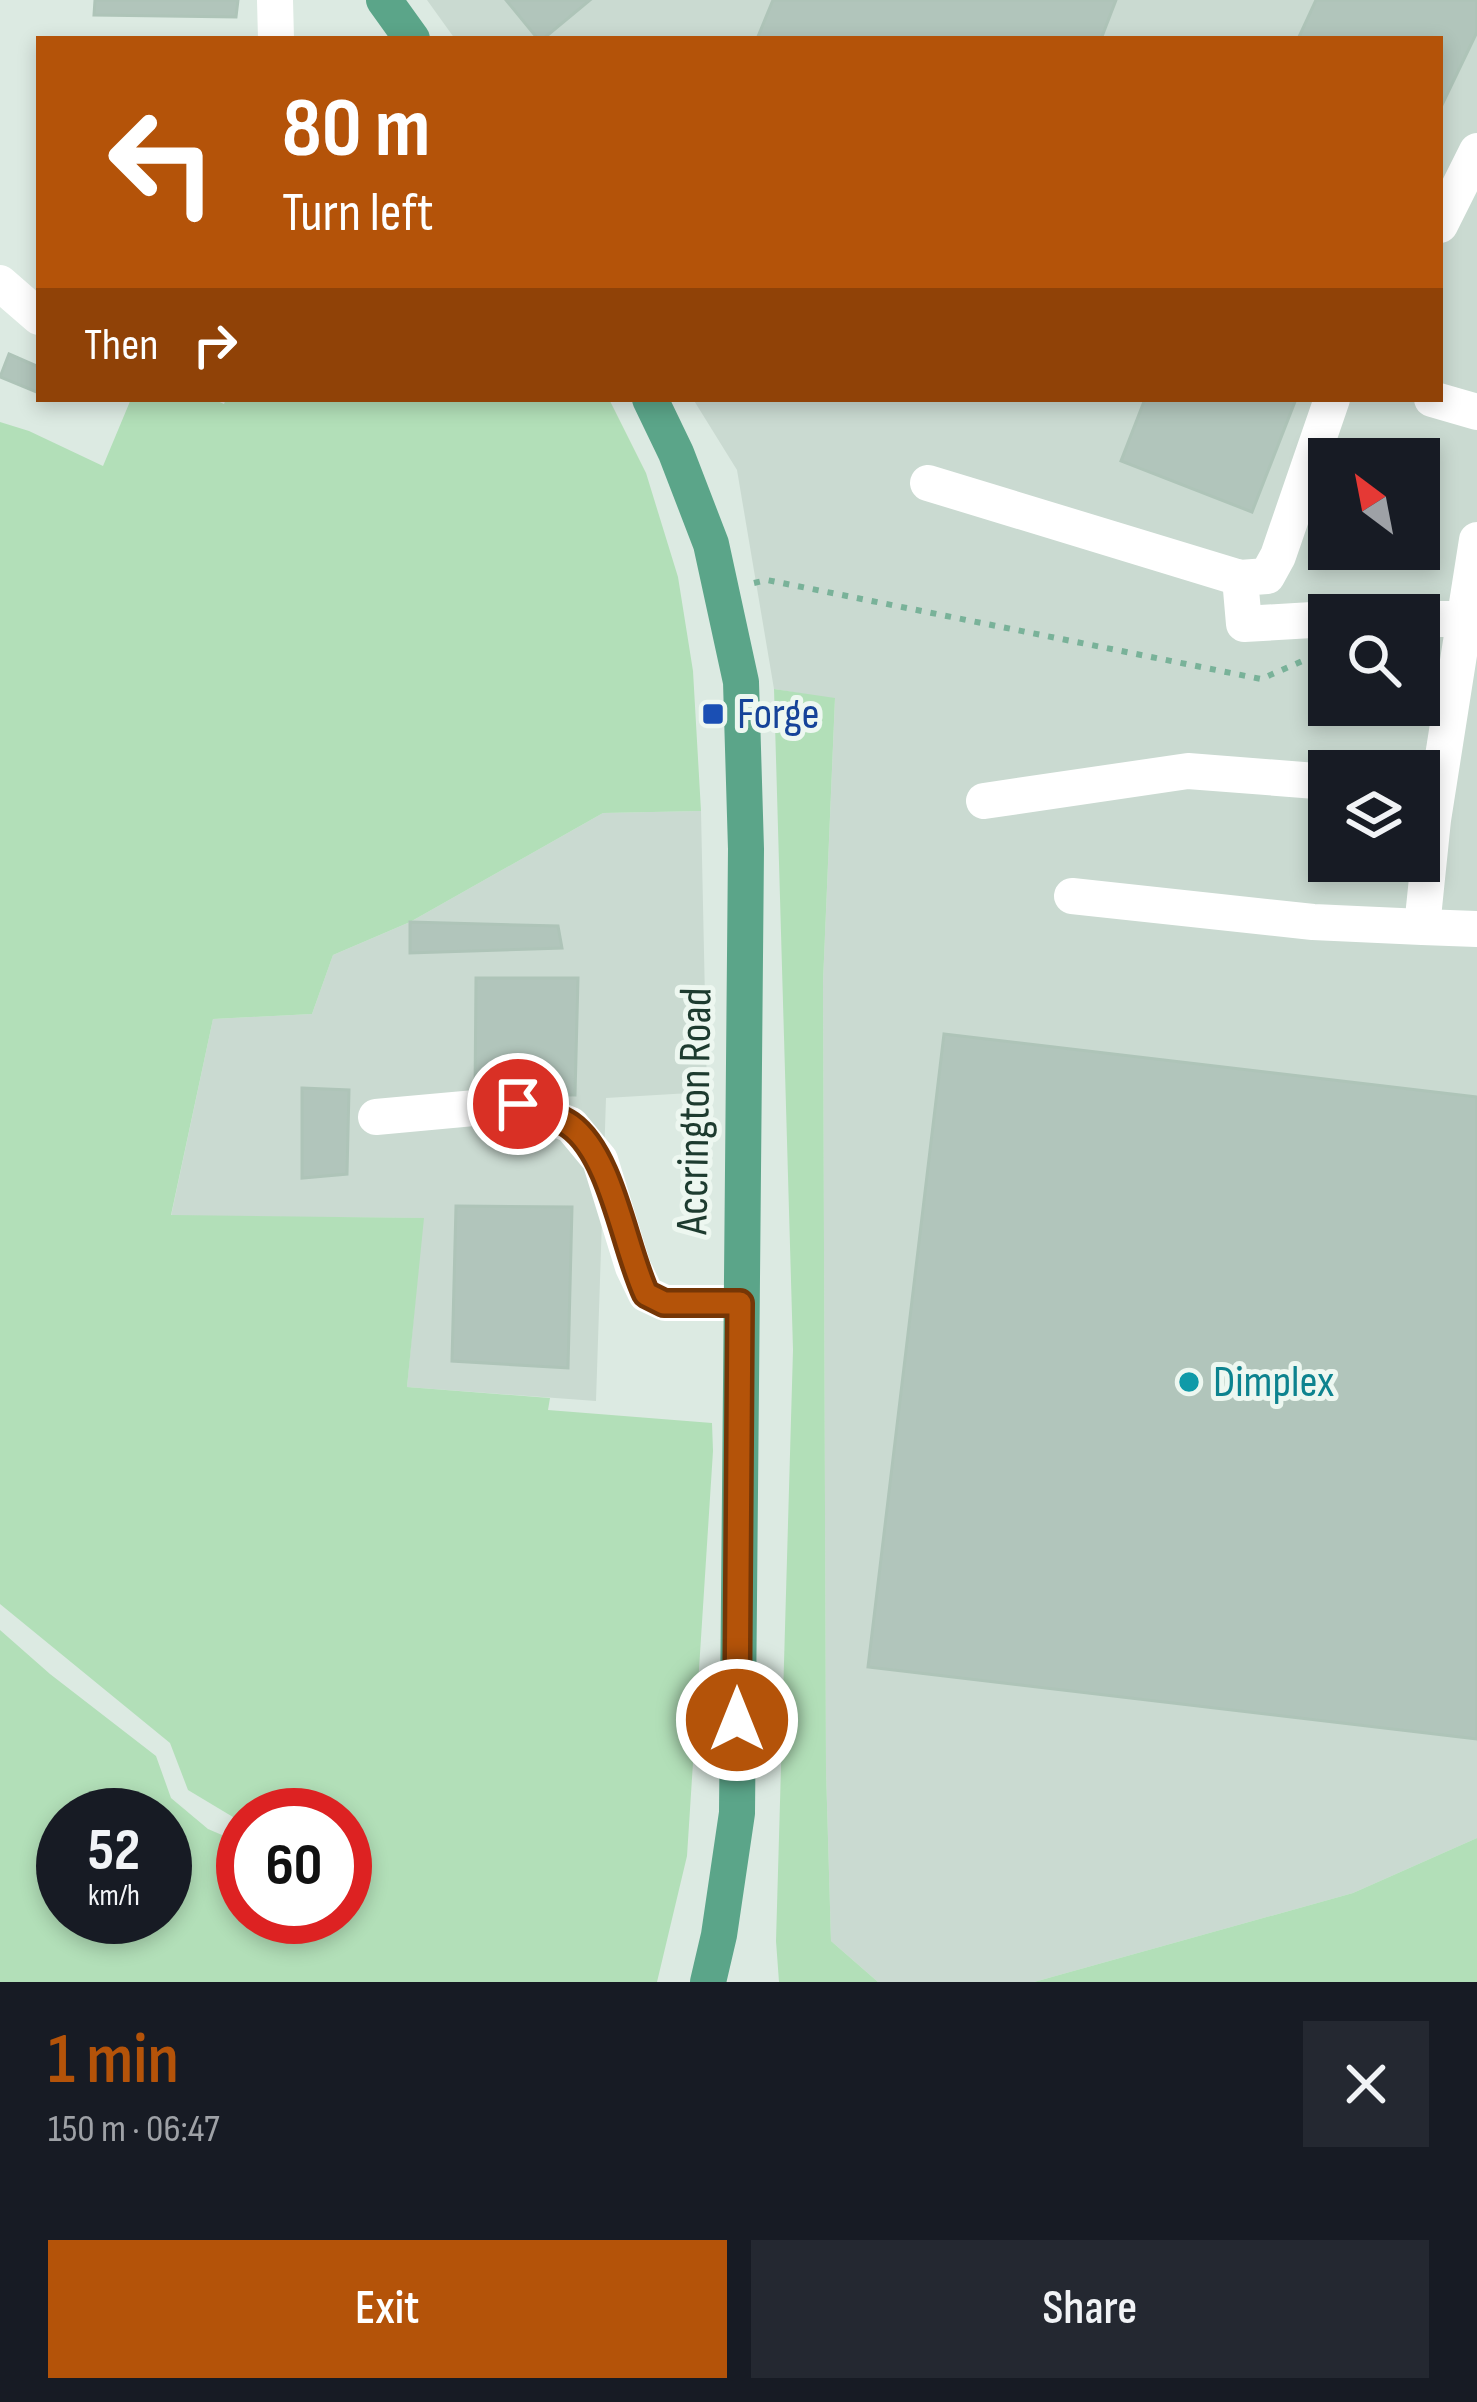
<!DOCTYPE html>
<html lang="en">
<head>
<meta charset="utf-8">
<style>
	:root { --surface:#171b24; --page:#242831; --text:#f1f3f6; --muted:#9ea1a6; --accent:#b45309 }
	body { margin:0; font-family:"Sofia Sans Condensed",sans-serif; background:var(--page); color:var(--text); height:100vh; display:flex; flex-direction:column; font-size:45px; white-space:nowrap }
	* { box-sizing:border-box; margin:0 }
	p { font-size:39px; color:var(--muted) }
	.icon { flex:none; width:66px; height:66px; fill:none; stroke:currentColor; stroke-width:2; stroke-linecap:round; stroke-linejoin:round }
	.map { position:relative; height:1982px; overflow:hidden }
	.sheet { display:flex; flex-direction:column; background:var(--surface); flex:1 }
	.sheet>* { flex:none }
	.guide { position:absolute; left:36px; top:36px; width:1407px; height:366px; border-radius:0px; box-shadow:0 6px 18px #0003; background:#b45309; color:#fff; overflow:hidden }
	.needle { width:78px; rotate:328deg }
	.fabs { position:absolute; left:1308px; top:438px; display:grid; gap:24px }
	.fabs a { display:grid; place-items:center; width:132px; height:132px; border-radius:0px; background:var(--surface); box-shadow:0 6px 18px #0003; font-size:60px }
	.speed { position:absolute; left:36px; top:1788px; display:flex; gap:24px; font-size:60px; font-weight:700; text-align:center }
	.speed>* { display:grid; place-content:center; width:156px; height:156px; border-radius:50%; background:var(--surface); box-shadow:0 6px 18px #0003; line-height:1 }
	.speed small { font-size:30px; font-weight:400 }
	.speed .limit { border:18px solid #d22; background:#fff; color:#111 }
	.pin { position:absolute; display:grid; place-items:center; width:102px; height:102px; color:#fff; margin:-51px; border:6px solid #fff; border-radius:50%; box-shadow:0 3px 12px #0007 }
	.me { position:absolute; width:132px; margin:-66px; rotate:0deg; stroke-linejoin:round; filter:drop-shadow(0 0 9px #0008) }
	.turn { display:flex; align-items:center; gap:42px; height:252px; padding:0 48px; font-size:54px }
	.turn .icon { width:156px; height:156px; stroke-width:2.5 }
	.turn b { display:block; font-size:84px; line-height:102px }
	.then { display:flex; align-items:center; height:114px; padding:0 48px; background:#0003; gap:24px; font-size:45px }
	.round { display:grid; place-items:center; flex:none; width:126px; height:126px; border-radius:0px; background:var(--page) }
	.head { display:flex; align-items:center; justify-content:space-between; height:204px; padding:0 48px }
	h1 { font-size:72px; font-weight:600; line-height:90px; color:var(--accent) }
	.action { display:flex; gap:24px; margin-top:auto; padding:24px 48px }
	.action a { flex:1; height:138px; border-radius:0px; background:var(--accent); color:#fff; font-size:48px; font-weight:600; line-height:138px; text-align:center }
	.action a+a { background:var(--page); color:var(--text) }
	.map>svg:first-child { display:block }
	.built { fill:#cadad1; fill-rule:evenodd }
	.green { fill:#b2dfb8; fill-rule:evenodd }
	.building { fill:#b1c5bb; stroke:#aec4b8; stroke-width:3 }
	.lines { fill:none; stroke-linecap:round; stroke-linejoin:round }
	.path { stroke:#79b299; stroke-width:6; stroke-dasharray:6 9; stroke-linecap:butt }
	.minor { stroke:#fff; stroke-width:36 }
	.major { stroke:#5ba589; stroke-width:36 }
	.route-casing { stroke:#753606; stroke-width:30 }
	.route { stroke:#b45309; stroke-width:21 }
	.transit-dot { fill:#1a4fb4; stroke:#edf7f0; stroke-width:4.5 }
	.culture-dot { fill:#0f9aa8; stroke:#edf7f0; stroke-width:4.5 }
	.labels { text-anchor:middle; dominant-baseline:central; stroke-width:10; stroke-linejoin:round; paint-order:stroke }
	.transit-label { font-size:45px; fill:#164399; stroke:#edf7f0; text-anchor:start }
	.street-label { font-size:45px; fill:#1d3b2f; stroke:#edf7f0 }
	.culture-label { font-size:45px; fill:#0d838f; stroke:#edf7f0; text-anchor:start }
</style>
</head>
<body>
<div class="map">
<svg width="1477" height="1982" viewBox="0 0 1477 1982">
	<rect width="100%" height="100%" fill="#dceae2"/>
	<path class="built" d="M427,0H1477V1838L1353,1893L1034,1982H878L831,1941L826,1770L823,982L835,699L774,689L737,470L693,399H1440V39H455ZM1329,459H1419V549H1329ZM1329,615H1419V705H1329ZM1329,771H1419V861H1329Z
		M701,811L707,1092L606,1098L596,1401L407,1387L423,1218L171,1216L213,1019L312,1014L333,955L410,922L603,813Z"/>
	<path class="green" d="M131,399H213L224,404L226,399H609L646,473L678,577L693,671L701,811L603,813L410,922L333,955L312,1014L213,1019L171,1215L424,1218L407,1387L550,1398L548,1410L712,1423L713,1451L687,1856L657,1982H0V1630L50,1674L156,1756L171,1798L208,1829L243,1844V1917H345V1815H243V1823L188,1790L170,1743L0,1604V422L29,431L103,466ZM63,1815H165V1917H63Z
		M774,689L835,698L823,982L826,1770L831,1941L878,1982H779L776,1941L793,1350Z
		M1477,1838V1982H1034L1353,1893Z"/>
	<path class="building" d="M95,0H238L236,17L94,15Z
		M506,0H590L543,39H538Z
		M773,0H1116L1101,39H757Z
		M1316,0H1477V32L1440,109V39H1298Z
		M9,354L39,367V393L0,377Z
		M1145,399H1296L1252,512L1121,461Z
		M410,922L558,926L562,948L410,953Z
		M476,978H578L575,1095L475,1094Z
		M944,1034L1477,1097V1739L868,1667Z
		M302,1088L349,1090L347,1174L302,1178Z
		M456,1206L572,1207L568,1368L452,1361Z"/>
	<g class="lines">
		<path class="path" d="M754,583L767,580L1261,679L1314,656"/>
		<path class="minor" d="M275,0L276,39
			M1440,225L1477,151
			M0,283L39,317
			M1432,399L1477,412
			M928,483L1240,578L1267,576L1278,556L1332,399
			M1477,540L1433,820L1422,927L1477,929
			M1240,578L1244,624L1329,619
			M1419,619H1464
			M984,801L1188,771L1329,782
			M1072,896L1313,922L1422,927
			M376,1117L518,1104L571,1125L600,1160L633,1267L646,1294L665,1303H740"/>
		<path class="major" d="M384,0L412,39
			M650,399L676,453L711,544L741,682L746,849L737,1813L719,1935L708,1982"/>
	</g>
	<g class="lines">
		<g class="route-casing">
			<path id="route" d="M518,1104C534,1110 556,1115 570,1125C612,1155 624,1247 646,1294L664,1303H740L737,1720"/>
		</g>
		<use href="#route" class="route"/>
	</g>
	<rect class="transit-dot" x="701" y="702" width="24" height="24" rx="6"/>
	<circle class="culture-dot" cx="1189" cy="1382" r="12"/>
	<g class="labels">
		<g class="transit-label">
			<text x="737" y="714">Forge</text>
		</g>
		<g class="street-label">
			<text transform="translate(695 1111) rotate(-89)">Accrington Road</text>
		</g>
		<g class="culture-label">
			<text x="1213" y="1382">Dimplex</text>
		</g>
	</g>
</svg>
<div class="fabs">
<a><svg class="needle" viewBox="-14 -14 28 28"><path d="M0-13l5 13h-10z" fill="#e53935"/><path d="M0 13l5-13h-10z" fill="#9ea1a6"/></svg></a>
<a><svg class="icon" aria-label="search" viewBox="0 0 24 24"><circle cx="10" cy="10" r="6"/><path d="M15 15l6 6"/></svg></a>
<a><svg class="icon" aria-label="layers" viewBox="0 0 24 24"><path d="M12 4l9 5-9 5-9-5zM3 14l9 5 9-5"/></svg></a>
</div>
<div class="speed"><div>52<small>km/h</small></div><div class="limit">60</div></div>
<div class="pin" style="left:518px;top:1104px;background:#d93025"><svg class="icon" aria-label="arrive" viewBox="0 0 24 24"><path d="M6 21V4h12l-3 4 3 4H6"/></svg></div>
<svg class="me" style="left:737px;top:1720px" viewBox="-20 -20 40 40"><circle r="17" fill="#b45309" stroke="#fff" stroke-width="3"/><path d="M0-11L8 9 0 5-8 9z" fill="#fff"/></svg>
<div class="guide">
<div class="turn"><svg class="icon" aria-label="left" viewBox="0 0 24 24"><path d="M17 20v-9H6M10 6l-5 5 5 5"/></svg><div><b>80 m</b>Turn left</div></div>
<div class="then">Then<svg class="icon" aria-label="right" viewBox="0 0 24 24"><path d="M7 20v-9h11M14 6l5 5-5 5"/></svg></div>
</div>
</div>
<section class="sheet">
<div class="head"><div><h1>1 min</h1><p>150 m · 06:47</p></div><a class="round"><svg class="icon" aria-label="close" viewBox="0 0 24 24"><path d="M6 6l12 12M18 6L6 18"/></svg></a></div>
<div class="action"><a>Exit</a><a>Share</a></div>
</section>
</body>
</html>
